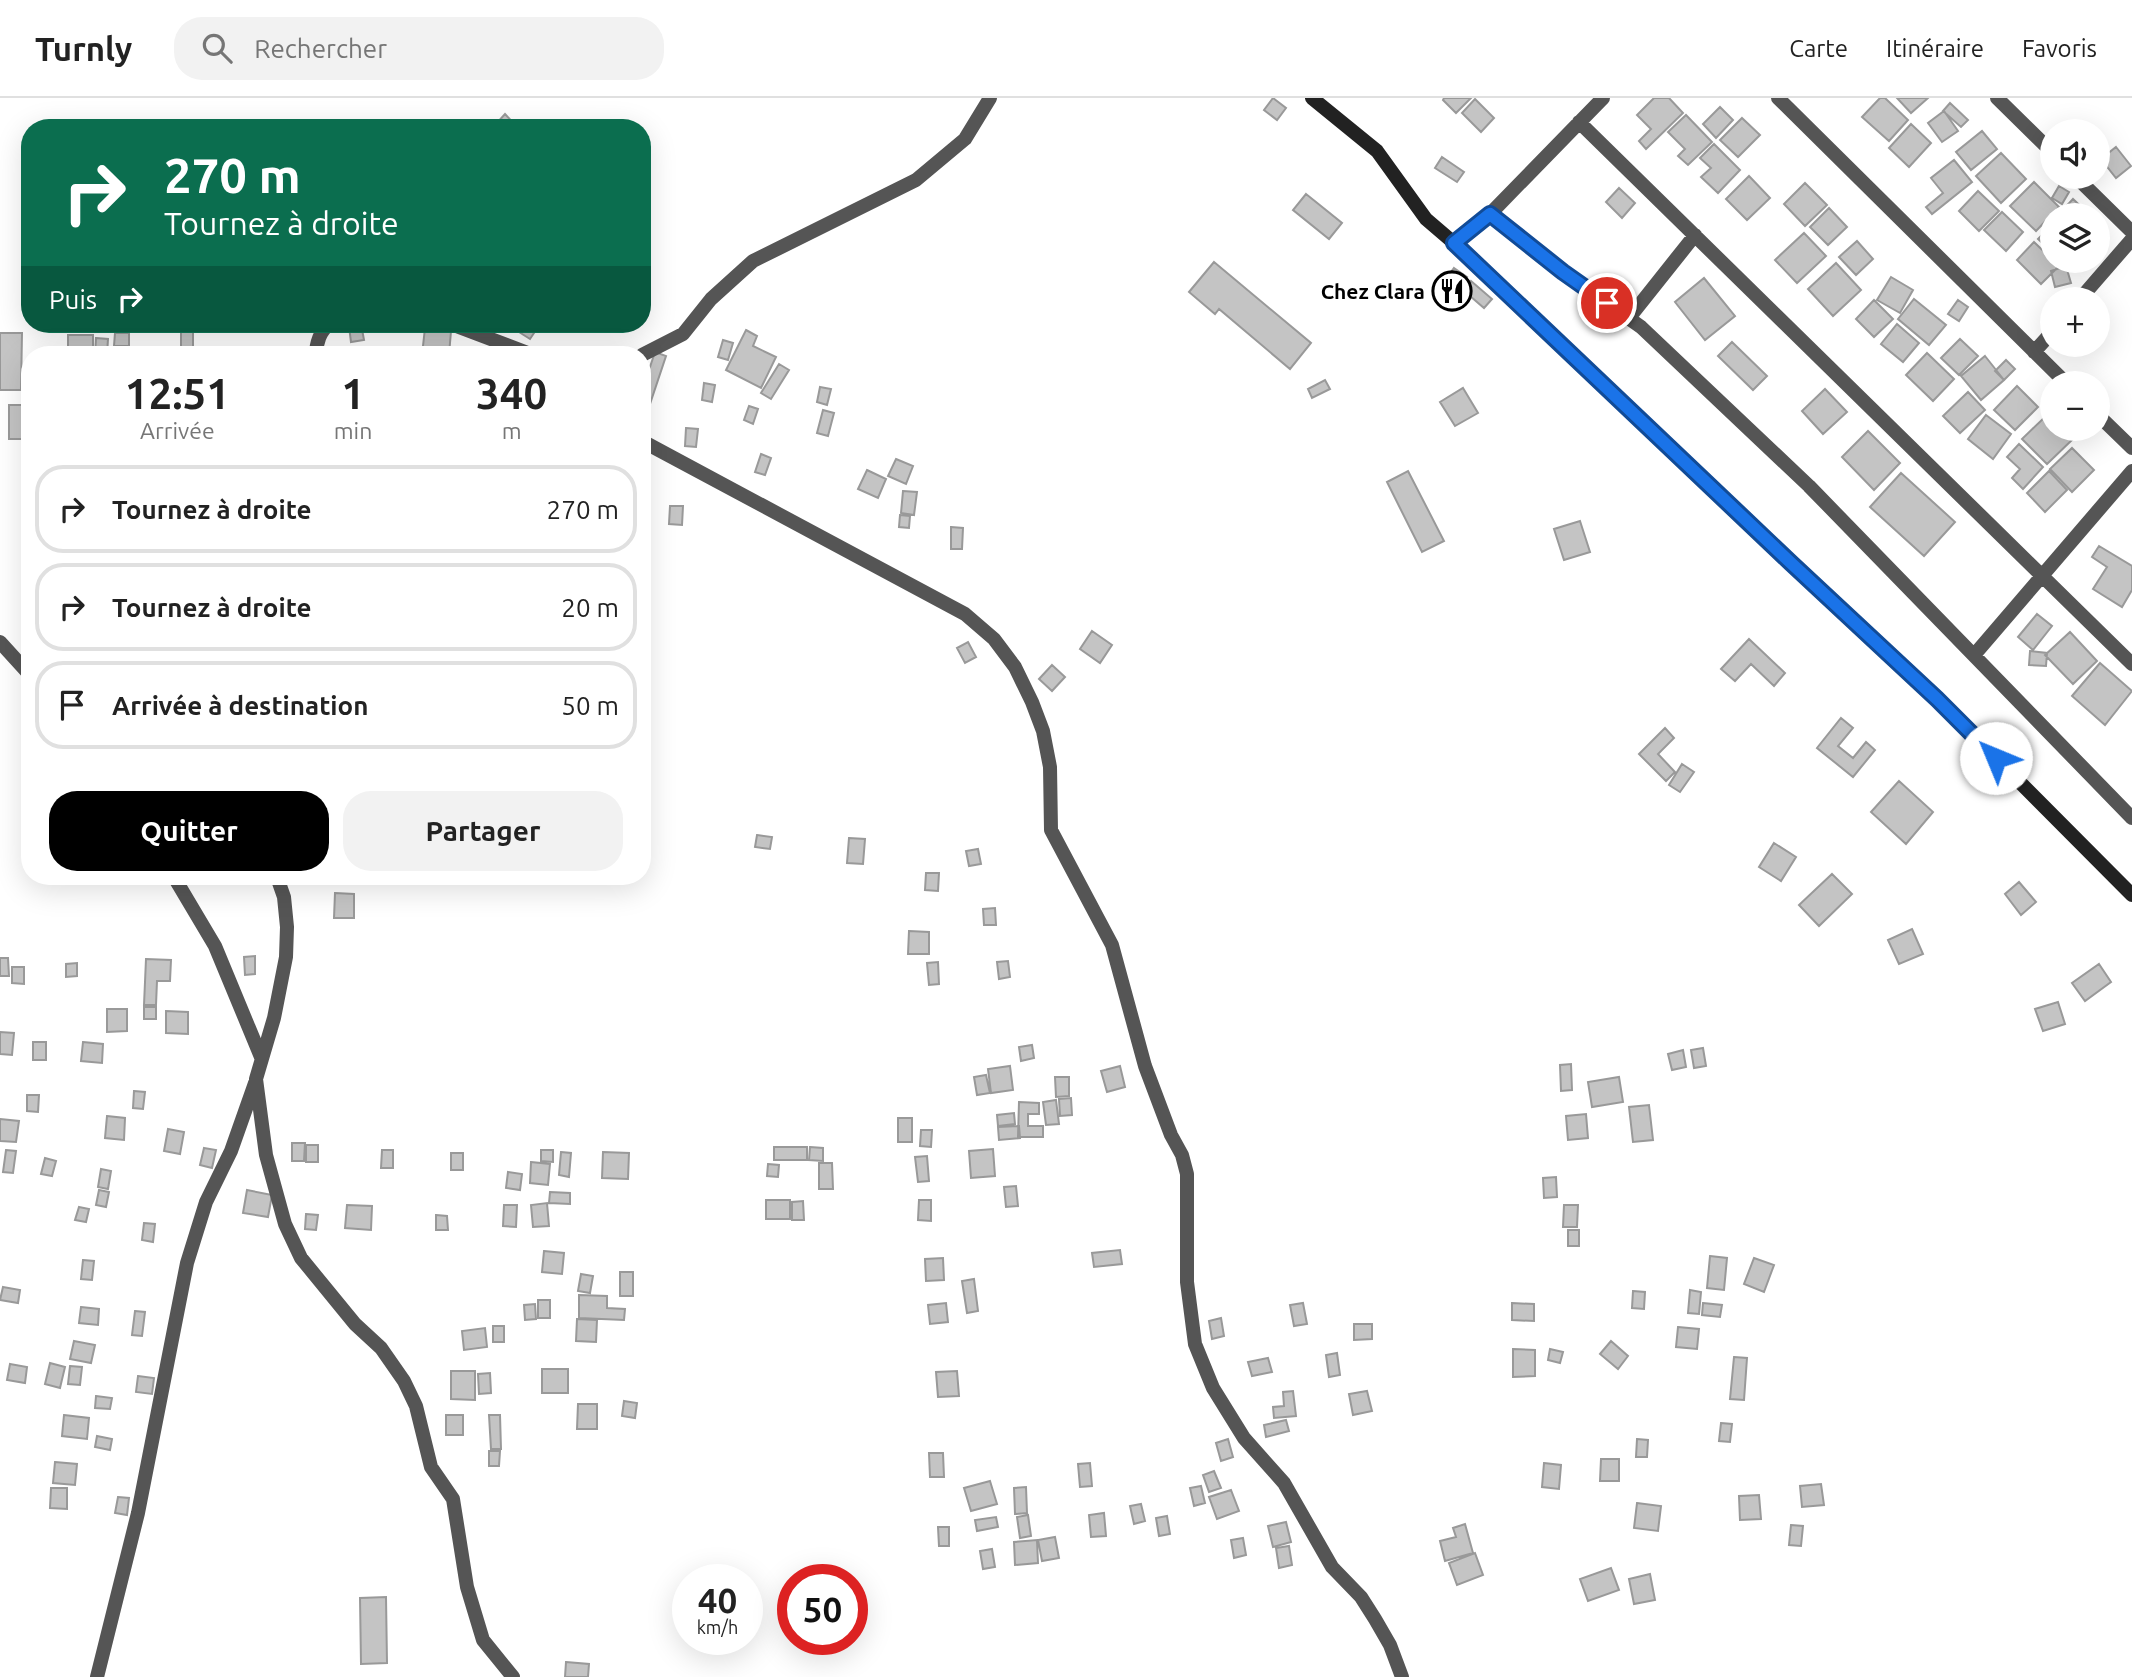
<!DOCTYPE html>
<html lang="fr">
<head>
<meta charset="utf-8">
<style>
	:root { --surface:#fff; --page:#f2f2f2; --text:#222; --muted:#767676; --line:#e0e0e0; --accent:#000 }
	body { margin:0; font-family:Ubuntu,sans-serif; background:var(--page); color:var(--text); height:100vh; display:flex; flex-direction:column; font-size:26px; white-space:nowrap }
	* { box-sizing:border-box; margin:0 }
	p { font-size:23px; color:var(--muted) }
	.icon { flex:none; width:38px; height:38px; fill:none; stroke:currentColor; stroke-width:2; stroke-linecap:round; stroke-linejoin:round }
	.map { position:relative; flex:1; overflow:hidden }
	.side { position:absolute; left:21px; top:248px; width:630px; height:539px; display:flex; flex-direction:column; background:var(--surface); border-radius:28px; box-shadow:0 7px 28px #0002 }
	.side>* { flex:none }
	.top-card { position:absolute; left:21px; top:21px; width:630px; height:214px; border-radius:28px; box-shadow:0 7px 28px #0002; background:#0b6e4f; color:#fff; overflow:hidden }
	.buttons { position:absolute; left:2040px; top:21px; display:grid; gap:14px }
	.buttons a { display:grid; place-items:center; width:70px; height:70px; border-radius:50%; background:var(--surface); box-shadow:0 7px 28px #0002; font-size:35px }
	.speed { position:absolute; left:672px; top:1466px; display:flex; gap:14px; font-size:35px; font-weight:700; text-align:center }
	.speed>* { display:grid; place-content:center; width:91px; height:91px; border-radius:50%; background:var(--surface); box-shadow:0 7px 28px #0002; line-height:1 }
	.speed small { font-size:18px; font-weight:400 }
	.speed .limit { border:10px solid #d22; background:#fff; color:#111 }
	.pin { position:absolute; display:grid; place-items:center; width:60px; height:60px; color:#fff; margin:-30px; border:4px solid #fff; border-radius:50%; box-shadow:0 2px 7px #0007 }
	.me { position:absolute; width:77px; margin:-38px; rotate:315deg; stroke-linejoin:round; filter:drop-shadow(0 0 5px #0008) }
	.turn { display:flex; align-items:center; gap:24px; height:147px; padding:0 28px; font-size:32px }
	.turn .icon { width:91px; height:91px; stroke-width:2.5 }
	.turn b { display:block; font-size:49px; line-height:60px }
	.then { display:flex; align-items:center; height:66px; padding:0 28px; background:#0003; gap:14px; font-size:26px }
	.eta { display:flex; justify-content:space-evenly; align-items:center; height:119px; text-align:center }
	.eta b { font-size:42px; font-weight:600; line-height:49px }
	.action { display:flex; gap:14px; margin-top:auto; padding:14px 28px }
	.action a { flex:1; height:80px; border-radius:28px; background:var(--accent); color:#fff; font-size:28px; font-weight:600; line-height:80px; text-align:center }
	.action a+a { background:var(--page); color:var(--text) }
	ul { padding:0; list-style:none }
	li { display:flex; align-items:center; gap:21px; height:88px; margin:0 14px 10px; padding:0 14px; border:4px solid var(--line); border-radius:28px }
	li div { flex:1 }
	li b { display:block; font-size:26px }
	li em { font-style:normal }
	header { display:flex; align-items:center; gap:42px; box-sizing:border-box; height:98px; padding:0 35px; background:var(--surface); border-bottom:2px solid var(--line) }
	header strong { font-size:33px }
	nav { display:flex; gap:38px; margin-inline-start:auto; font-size:24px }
	.search { width:490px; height:63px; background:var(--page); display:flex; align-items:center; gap:18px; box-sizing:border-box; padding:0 24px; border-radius:28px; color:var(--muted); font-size:26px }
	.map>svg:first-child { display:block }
	.building { fill:#c4c4c4; stroke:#999; stroke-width:2 }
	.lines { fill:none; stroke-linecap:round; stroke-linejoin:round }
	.minor { stroke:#555; stroke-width:14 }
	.secondary { stroke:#222; stroke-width:14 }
	.route-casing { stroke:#114b97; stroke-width:18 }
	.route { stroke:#1a73e8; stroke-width:12 }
	.labels { text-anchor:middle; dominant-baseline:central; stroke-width:6; stroke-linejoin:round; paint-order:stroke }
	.poi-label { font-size:21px; font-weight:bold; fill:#000; stroke:#fff; text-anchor:end }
</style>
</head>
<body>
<header>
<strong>Turnly</strong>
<div class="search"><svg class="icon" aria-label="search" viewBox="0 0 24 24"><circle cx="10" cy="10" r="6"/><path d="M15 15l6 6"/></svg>Rechercher</div>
<nav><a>Carte</a><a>Itinéraire</a><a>Favoris</a></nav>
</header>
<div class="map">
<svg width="2132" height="1579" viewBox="0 0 2132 1579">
	<rect width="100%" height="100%" fill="#fff"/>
	<path class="building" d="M1273,0L1286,10L1277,22L1264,12Z
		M1444,0H1471L1456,15L1443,2Z
		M1654,0H1669L1683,15L1646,51L1639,43L1651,31L1637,17Z
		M1880,0H1885L1908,22L1889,43L1862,19Z
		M1897,0H1928L1911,15Z
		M1475,1L1494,20L1481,34L1462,15Z
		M1950,5L1968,22L1961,29L1943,13Z
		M1720,9L1733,22L1716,40L1703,26Z
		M1944,13L1958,33L1942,44L1928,25Z
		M505,16L518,30H500L496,26Z
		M1686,17L1712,44L1688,67L1678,58L1685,51L1668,34Z
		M1742,20L1760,37L1738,59L1720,42Z
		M1911,26L1931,45L1909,69L1889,50Z
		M1982,33L1997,51L1971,72L1956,54Z
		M1714,46L1740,72L1718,95L1701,79L1711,70L1700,60Z
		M2116,49L2131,68L2116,80L2101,61Z
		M2001,55L2026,81L2001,105L1976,78Z
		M1442,59L1464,74L1457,84L1435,70Z
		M1954,62L1972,84L1932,116L1926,109L1943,95L1931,80Z
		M1749,78L1770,100L1747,122L1726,101Z
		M2034,84L2059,109L2036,133L2010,108Z
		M1805,85L1827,107L1805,128L1784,106Z
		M2059,88L2069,94L2062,106L2052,100Z
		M1619,90L1635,105L1622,120L1606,104Z
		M1978,93L1999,113L1979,133L1959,113Z
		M1306,96L1342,125L1329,141L1293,112Z
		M2073,101L2090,117H2062L2060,115Z
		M1829,110L1847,129L1828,147L1810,129Z
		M2002,114L2023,134L2006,153L1984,132Z
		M2053,126V155L2038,141Z
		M1804,135L1826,158L1797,185L1775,162Z
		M1857,143L1873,161L1856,177L1839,159Z
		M2034,144L2059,168L2041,186L2017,162Z
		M1214,164L1311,245L1290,271L1219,211L1215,216L1189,194Z
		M1836,165L1861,192L1833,218L1808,191Z
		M2066,168L2071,185L2055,189L2051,173Z
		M1454,170L1467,179L1459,191L1446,181Z
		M1891,179L1913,192L1900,215L1877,202Z
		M1704,180L1735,218L1705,242L1675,204Z
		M1471,183L1492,201L1484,210L1463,192Z
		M1914,201L1946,227L1929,247L1898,221Z
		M1874,202L1893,221L1874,239L1856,221Z
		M1958,202L1968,209L1959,223L1948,216Z
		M361,226L364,242L351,244L349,228Z
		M524,226H540L530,241L519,234Z
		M1897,226L1919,245L1903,264L1881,246Z
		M181,229H193V254H181Z
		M425,230L451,233L449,257H422Z
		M746,232L757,238L753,248L776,259L761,290L726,272Z
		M0,235H22L21,292H0Z
		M115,235H129V248H114Z
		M68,237H93V257H68Z
		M96,240L108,241L107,257H95Z
		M1960,241L1978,258L1959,277L1941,260Z
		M723,242L733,245L728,262L718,259Z
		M1732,244L1767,278L1753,292L1718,258Z
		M655,254L666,258L650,306L642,303V293Z
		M1927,255L1954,281L1933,303L1906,277Z
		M1985,258L2004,282L1981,302L1961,278Z
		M2006,262L2015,271L2004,282L1995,273Z
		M779,266L789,272L771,301L761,295Z
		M1325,282L1330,291L1312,300L1308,291Z
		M704,285L715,287L712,304L702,302Z
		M2017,288L2038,309L2015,332L1994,312Z
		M820,289L831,291L827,307L817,304Z
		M1463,290L1478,315L1455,328L1440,304Z
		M1825,291L1847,314L1823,336L1802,313Z
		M1968,294L1985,312L1960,335L1943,318Z
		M23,297L30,298V341H9V307H23Z
		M749,308L758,311L753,326L744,322Z
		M823,312L834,315L828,338L817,335Z
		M2048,316L2053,320V331H2063L2073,341L2047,366L2022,341Z
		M1986,317L2011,336L1993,361L1968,341Z
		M686,330L698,331L696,349L685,348Z
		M1868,333L1900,365L1874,392L1842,359Z
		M2019,346L2043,369L2023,391L2012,380L2020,371L2007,359Z
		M2072,350L2094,372L2072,394L2050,371Z
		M761,356L771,360L765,377L755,374Z
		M896,361L913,368L906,386L888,378Z
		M867,372L886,381L878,400L858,391Z
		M1408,373L1444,443L1422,454L1387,384Z
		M2049,373L2067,392L2045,414L2027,395Z
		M1901,375L1955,424L1924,458L1870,409Z
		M903,393L917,394L914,417L901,415Z
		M670,408H683L682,427L669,426Z
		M900,417L910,418L909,430L899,429Z
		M1580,423L1590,454L1564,462L1554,431Z
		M951,429L963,430L962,451H951Z
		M2099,448L2132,468V492L2122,509L2093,491L2107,469L2092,459Z
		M2037,516L2052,528L2033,552L2018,539Z
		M1092,533L1112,547L1100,565L1080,551Z
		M2070,534L2097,563L2073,586L2045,557Z
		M1749,541L1785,575L1774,588L1751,566L1735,583L1721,571Z
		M968,544L976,559L965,565L957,550Z
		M2030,553L2047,555L2046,568L2029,567Z
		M2100,565L2132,593L2105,627L2072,598Z
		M1052,567L1065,579L1052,593L1039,581Z
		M1841,620L1853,630L1838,648L1853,660L1866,644L1875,652L1853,679L1817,650Z
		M1665,630L1674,640L1658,656L1675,674L1666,683L1639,656Z
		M1682,666L1694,674L1680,694L1669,687Z
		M1899,683L1933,714L1906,746L1871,714Z
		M757,737L772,739L770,751L755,749Z
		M849,740L865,741L863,766L847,765Z
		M1774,745L1796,759L1781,783L1759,769Z
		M978,751L981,766L969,768L966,753Z
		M926,775H939L938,793L925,792Z
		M1832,776L1852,796L1819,828L1799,807Z
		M2019,784L2036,804L2021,817L2005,796Z
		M335,795L354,796V820H334Z
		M995,810L996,827H984L983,811Z
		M1912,831L1923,856L1899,866L1888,842Z
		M909,833L929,834V856H908Z
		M255,858V876L245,877L244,859Z
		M0,860H8L9,878H0Z
		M146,861L171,862L170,883H157L156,907H144Z
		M1008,863L1010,879L999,881L997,864Z
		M938,864L939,886L929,887L927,865Z
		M77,865V878L66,879V866Z
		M2099,866L2111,884L2085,903L2072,885Z
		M12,869H24V886L12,885Z
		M2058,904L2065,926L2043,933L2035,911Z
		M144,909H156V921H144Z
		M107,911H127V933L107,934Z
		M166,913L188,914V936L166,935Z
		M0,934L14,935L12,957L0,956Z
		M33,944H46V962H33Z
		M83,944L103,946L102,965L81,963Z
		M1032,947L1034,960L1021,963L1019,949Z
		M1703,950L1706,968L1694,970L1691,952Z
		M1683,952L1686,969L1672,972L1668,956Z
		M1571,966L1572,992L1561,993L1560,967Z
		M1010,968L1013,992L991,995L988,971Z
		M1120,968L1125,989L1107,994L1101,973Z
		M986,977L990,995L977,997L974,979Z
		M1055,979H1069V998L1056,999Z
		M1619,979L1623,1004L1592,1009L1588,984Z
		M134,993L145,994L143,1011L133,1010Z
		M27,997H39L38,1014L27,1013Z
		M1071,1000L1072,1017L1060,1018L1059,1001Z
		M1056,1002L1059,1026L1046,1027L1043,1004Z
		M1019,1004L1039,1005V1016H1028V1028H1043V1039H1018Z
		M1649,1007L1653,1042L1633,1044L1629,1009Z
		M1014,1015L1015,1026L998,1028L997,1017Z
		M1586,1016L1588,1040L1568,1042L1566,1018Z
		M107,1018L125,1020L124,1042L105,1040Z
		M898,1020H912V1044H898Z
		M0,1021L19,1023L16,1044L0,1043Z
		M1019,1028L1020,1040L999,1042L998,1029Z
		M168,1031L184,1034L180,1056L164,1053Z
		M921,1032H932L931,1049L920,1048Z
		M292,1045H305L304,1063H292Z
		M306,1047H318V1064H306Z
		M774,1049H807V1062H774Z
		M810,1049L823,1050V1063L809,1062Z
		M204,1050L216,1052L212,1070L200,1067Z
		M993,1051L995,1078L971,1080L969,1053Z
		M6,1052L16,1053L13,1075L3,1074Z
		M382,1052H393V1070H381Z
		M541,1052H553V1064L541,1063Z
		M561,1054L571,1055L569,1079L559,1077Z
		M603,1054L629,1055L628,1081L602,1080Z
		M451,1055H463V1072H451Z
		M927,1058L929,1083L918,1084L915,1059Z
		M45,1060L56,1063L52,1078L41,1076Z
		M531,1064L550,1066L548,1087L530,1085Z
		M819,1065H832L833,1091H819Z
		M768,1066L779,1067L778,1079L767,1078Z
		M101,1071L111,1073L108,1091L98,1089Z
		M508,1074L522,1076L520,1092L506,1090Z
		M1556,1079L1557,1099L1544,1100L1543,1080Z
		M1016,1088L1018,1108L1006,1109L1004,1089Z
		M99,1092L109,1094L106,1109L96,1107Z
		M247,1092L272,1097L268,1119L243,1115Z
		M550,1094L570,1095V1106L549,1105Z
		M766,1102H790V1121H766Z
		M919,1102H931V1123L918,1122Z
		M803,1103L804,1122H792V1104Z
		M547,1105L549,1128L533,1129L531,1107Z
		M347,1107L372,1108L371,1132L345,1130Z
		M504,1107H517L516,1129L503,1128Z
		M1564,1107H1578L1577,1129H1563Z
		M79,1109L89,1111L86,1124L75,1122Z
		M306,1116L318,1117L316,1132L305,1131Z
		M436,1117L447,1118L448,1132H436Z
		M144,1125L155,1126L153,1144L142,1142Z
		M1568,1132H1579V1148H1568Z
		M1120,1152L1122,1166L1094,1169L1092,1155Z
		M544,1153L564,1155L562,1176L542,1174Z
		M1710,1158L1727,1160L1724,1192L1707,1190Z
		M943,1160L944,1182L926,1183L925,1161Z
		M1754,1160L1774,1167L1764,1194L1744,1186Z
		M83,1162L94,1163L92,1182L81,1181Z
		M620,1174H633V1198H620Z
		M581,1176L593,1178L590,1195L578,1193Z
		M974,1181L978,1213L967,1215L962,1183Z
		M3,1189L20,1192L18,1205L0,1202Z
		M1690,1192L1701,1194L1699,1216L1688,1215Z
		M1633,1193L1645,1194L1644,1211L1632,1210Z
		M579,1197L607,1198V1210L625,1211L624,1222L579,1220Z
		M538,1202H550V1220H538Z
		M946,1205L948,1224L930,1226L928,1207Z
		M1303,1205L1307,1226L1294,1228L1290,1207Z
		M1512,1205L1534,1206V1223L1512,1222Z
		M1703,1205L1722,1207L1720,1219L1702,1217Z
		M535,1206L536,1221L525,1222L524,1207Z
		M81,1209L99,1211L98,1227L79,1225Z
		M135,1213L145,1214L142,1238L132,1237Z
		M1221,1220L1224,1238L1212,1241L1209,1223Z
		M577,1221L597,1222L596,1244L576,1243Z
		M1354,1226H1372V1241L1354,1242Z
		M493,1228H504V1244H493Z
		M1678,1229L1699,1231L1697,1251L1676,1249Z
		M485,1230L487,1249L464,1252L462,1233Z
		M74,1243L95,1247L91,1265L70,1261Z
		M1611,1243L1628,1258L1618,1271L1600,1256Z
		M1513,1251L1535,1252V1278L1513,1279Z
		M1550,1251L1563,1254L1560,1265L1548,1262Z
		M1337,1255L1340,1277L1329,1279L1326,1257Z
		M1734,1259L1747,1260L1744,1302L1730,1301Z
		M1268,1260L1272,1274L1252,1278L1248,1264Z
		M50,1265L65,1269L60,1290L45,1286Z
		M10,1266L27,1269L25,1285L7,1282Z
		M70,1268L82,1269L80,1287L68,1286Z
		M542,1271H568V1295H542Z
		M451,1273H475V1302L451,1301Z
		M957,1273L959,1298L938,1299L936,1274Z
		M490,1275L491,1295L479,1296L478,1276Z
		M138,1278L154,1280L152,1296L136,1294Z
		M1293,1293L1296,1318L1274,1320L1273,1309L1284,1308L1283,1294Z
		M1367,1293L1372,1313L1353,1317L1349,1296Z
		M96,1298L112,1300L110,1311L95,1310Z
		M624,1303L637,1305L635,1320L622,1318Z
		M578,1306H597V1331H577Z
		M64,1317L89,1320L87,1341L62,1338Z
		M446,1317H463V1337H446Z
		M489,1317H500L501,1351H491Z
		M1286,1322L1289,1333L1266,1339L1264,1327Z
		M1721,1325L1732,1326L1730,1344L1719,1343Z
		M97,1338L112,1341L110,1352L95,1349Z
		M1228,1341L1233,1359L1221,1363L1216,1345Z
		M1637,1341L1648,1342L1647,1359H1636Z
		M489,1353H500L499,1368H489Z
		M929,1355H943L944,1379H930Z
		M1601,1361H1619V1383H1600Z
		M55,1364L77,1366L75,1387L53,1385Z
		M1090,1365L1092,1388L1080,1389L1078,1366Z
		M1544,1365L1561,1367L1559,1391L1542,1389Z
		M1214,1373L1221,1390L1209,1394L1203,1377Z
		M990,1383L997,1406L971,1413L964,1390Z
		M1821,1386L1824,1407L1802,1409L1800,1388Z
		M1201,1388L1205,1405L1194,1408L1190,1390Z
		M1026,1389L1027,1415L1015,1416L1014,1390Z
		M51,1390H67V1411L50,1410Z
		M1231,1392L1239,1413L1217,1421L1209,1399Z
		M1759,1397L1761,1421L1740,1422L1739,1398Z
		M118,1399L129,1400L127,1417L115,1415Z
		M1637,1405L1661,1408L1658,1433L1634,1430Z
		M1141,1406L1145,1423L1134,1426L1130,1408Z
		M1104,1415L1106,1438L1091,1439L1089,1417Z
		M1028,1417L1031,1438L1020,1440L1017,1419Z
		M1167,1418L1170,1436L1159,1438L1156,1420Z
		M996,1419L998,1429L977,1433L975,1422Z
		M1286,1424L1291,1444L1273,1449L1268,1428Z
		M1465,1426L1473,1455L1445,1463L1440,1443L1456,1439L1453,1430Z
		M1791,1427L1803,1428L1801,1448L1789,1447Z
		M938,1429H949V1448H939Z
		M1055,1439L1059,1460L1042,1463L1038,1442Z
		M1243,1440L1246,1457L1234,1460L1231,1442Z
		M1037,1442L1038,1465L1015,1467L1014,1444Z
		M1289,1448L1292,1467L1279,1470L1276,1450Z
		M992,1451L995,1469L983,1471L980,1453Z
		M1475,1455L1483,1477L1457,1487L1449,1465Z
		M1611,1470L1619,1492L1588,1503L1580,1481Z
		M1650,1476L1655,1502L1634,1506L1629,1481Z
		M386,1499L387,1565L361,1566L360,1500Z
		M566,1564L589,1566L588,1579H565Z"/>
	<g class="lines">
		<path class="minor" d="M1778,0L2066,285
			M1997,0L2053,55
			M1579,24L2132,566
			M2076,79L2132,134
			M1490,116L1563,174L1641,229L1809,388L2132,720
			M1454,145L1490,116L1603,0
			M2080,201L2132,141
			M1629,220L1695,137
			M451,226L533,257
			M2034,254L2053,233
			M316,257C316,246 320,232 330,226
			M642,257L683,236L711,201L753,163L916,82L965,41L990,0
			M2098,317L2132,350
			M642,343L965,516L994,541L1015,569L1032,604L1043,633L1050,669L1051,732L1112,847L1145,968L1171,1037L1182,1057L1187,1076V1184L1195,1246L1213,1290L1244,1340L1284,1385L1332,1469L1361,1499L1375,1521L1390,1547L1402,1579
			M0,544L30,577
			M1975,556L2132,373
			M174,779L215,848L261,959
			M277,779L284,799L287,829L286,859L274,920L256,981L266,1057L285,1126L301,1160L355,1226L381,1250L404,1283L416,1308L431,1369L453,1401L467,1489L483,1542L513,1579
			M97,1579L138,1415L187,1165L206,1104L231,1053L255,985"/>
		<path class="secondary" d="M1312,0L1377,53L1426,121L1454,145L1791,465L1937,601L2132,797"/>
	</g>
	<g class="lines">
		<g class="route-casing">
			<path id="route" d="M1607,205L1563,174L1490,116L1454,145L1791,465L1937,601L1996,660"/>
		</g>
		<use href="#route" class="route"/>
	</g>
	<defs>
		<g id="restaurant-ring" transform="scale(2.0125)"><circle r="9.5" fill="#fff" stroke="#000" stroke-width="1.5"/><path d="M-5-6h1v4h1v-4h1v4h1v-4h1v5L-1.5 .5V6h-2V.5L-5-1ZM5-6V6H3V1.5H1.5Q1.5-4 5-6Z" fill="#000"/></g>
	</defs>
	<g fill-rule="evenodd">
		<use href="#restaurant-ring" x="1452" y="193"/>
	</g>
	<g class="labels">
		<g class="poi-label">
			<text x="1425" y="193">Chez Clara</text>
		</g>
	</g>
</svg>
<div class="buttons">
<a><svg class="icon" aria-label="sound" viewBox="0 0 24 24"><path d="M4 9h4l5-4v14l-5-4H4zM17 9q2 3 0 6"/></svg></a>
<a><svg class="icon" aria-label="layers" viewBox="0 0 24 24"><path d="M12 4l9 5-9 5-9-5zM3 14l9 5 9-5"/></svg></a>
<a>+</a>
<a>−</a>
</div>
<div class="speed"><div>40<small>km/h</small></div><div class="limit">50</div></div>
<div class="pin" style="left:1607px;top:205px;background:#d93025"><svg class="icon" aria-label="arrive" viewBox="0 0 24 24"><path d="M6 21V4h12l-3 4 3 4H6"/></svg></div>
<svg class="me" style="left:1996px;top:660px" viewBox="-20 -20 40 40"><circle r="19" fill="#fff"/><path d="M0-13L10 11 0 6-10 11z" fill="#1a73e8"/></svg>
<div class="top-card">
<div class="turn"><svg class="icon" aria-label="right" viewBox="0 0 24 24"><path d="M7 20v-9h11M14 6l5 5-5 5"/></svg><div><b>270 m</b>Tournez à droite</div></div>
<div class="then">Puis<svg class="icon" aria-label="right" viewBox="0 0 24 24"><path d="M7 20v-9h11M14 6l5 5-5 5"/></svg></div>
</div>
<section class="side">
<div class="eta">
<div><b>12:51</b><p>Arrivée</p></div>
<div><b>1</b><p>min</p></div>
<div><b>340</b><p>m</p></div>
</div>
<ul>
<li><svg class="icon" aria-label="right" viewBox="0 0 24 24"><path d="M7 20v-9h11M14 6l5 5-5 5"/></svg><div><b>Tournez à droite</b></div><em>270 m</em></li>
<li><svg class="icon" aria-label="right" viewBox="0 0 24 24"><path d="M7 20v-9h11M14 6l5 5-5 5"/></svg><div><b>Tournez à droite</b></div><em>20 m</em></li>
<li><svg class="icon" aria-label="arrive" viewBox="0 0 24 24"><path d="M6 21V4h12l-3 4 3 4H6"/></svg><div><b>Arrivée à destination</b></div><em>50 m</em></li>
</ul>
<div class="action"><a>Quitter</a><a>Partager</a></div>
</section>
</div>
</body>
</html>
